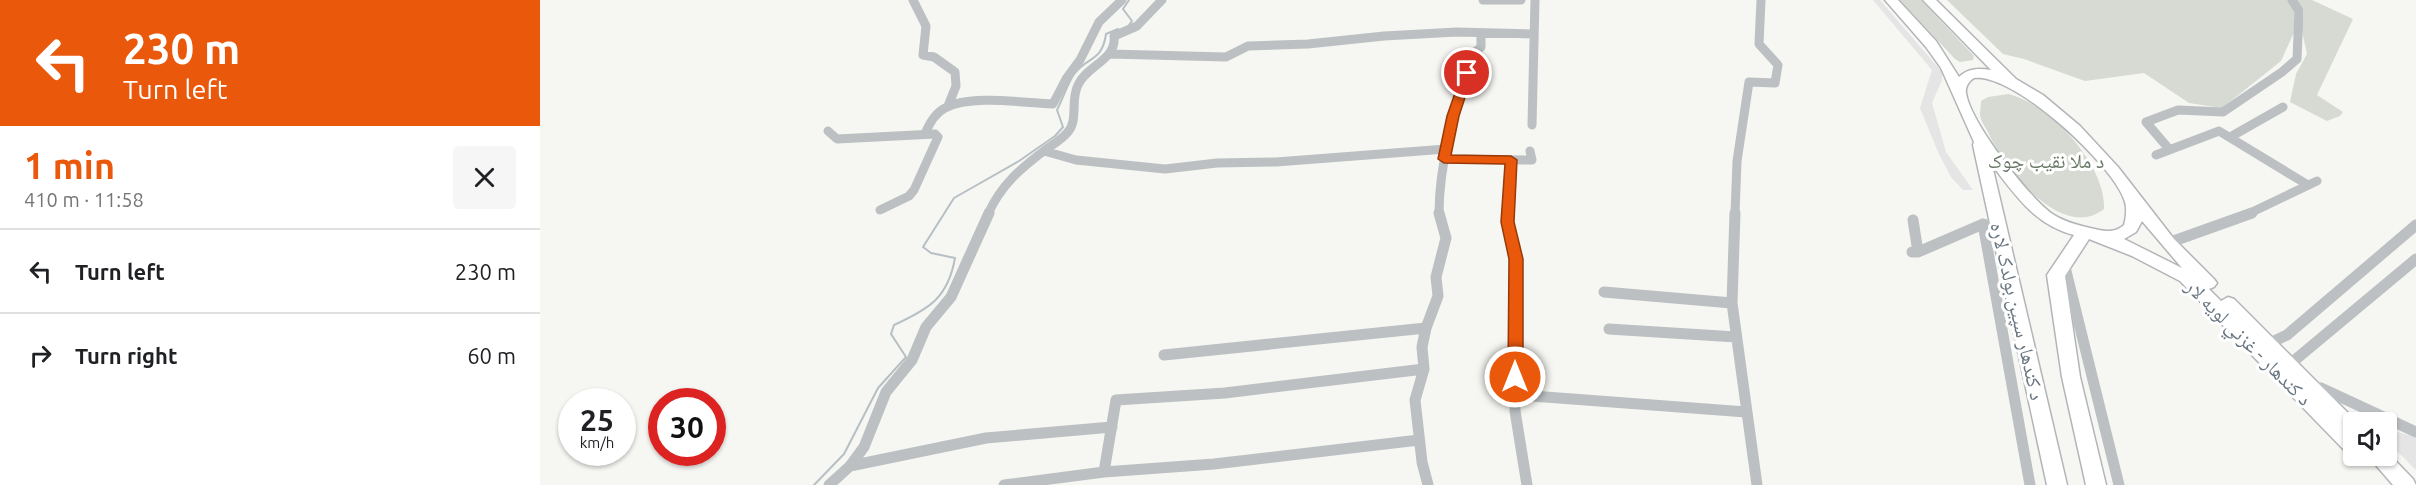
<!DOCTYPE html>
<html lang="en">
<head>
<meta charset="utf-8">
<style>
	:root { --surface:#fff; --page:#f6f6f6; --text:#202124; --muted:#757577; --line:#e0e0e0; --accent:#ea580c }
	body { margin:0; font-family:Ubuntu,"Noto Naskh Arabic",sans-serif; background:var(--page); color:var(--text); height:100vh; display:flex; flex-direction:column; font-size:22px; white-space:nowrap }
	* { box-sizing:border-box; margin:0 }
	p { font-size:20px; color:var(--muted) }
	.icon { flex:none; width:33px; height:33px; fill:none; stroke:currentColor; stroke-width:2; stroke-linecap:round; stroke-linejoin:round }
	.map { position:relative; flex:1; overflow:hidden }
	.details { display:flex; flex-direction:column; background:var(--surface); width:540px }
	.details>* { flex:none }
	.banner { background:#ea580c; color:#fff; overflow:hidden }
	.fabs { position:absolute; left:1803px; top:412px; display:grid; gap:12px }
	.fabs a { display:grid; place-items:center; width:54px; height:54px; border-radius:6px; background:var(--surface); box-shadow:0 2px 4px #0004; font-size:30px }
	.speed { position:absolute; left:18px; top:388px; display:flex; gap:12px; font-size:30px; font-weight:700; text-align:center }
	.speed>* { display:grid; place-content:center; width:78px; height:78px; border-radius:50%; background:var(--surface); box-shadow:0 2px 4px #0004; line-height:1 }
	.speed small { font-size:15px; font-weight:400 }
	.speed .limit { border:9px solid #d22; background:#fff; color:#111 }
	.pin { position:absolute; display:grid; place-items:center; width:51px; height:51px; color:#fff; margin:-26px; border:3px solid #fff; border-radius:50%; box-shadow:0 2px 6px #0007 }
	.me { position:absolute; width:66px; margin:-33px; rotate:0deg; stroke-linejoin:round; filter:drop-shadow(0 0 4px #0008) }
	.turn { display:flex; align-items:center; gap:21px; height:126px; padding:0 24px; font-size:27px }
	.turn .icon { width:78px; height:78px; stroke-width:2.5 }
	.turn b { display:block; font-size:42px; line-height:51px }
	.round { display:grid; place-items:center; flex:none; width:63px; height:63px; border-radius:6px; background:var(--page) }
	.summary { display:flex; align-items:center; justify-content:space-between; height:102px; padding:0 24px }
	h1 { font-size:36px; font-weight:700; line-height:45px; color:var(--accent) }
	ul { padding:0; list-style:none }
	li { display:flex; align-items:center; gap:18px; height:84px; padding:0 24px; border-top:2px solid var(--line) }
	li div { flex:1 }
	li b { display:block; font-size:22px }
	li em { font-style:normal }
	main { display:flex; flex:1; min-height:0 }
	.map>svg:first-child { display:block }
	.built { fill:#e4e5e4 }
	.green { fill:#d6dad3 }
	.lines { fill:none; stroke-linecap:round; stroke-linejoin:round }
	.stream { stroke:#b6c0c4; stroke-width:2 }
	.highway-casing { stroke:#b2b5b8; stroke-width:3 }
	.minor-far1 { stroke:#bcc0c2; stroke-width:9 }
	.minor { stroke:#bcc0c2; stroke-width:11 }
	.highway { fill:#fff; fill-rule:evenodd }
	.route { fill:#ea580c; stroke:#983908; stroke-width:1.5 }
	.labels { text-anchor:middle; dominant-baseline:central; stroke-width:6; stroke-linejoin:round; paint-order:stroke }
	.park-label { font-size:20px; fill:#6a7967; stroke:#fff }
	.street-label { font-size:20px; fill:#697680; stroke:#fff }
</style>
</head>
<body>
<main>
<section class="details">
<div class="banner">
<div class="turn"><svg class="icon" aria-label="left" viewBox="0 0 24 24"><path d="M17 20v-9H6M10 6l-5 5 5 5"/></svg><div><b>230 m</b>Turn left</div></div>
</div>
<div class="summary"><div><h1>1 min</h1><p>410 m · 11:58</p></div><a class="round"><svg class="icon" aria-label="close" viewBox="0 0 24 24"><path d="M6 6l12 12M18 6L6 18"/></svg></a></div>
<ul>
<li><svg class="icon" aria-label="left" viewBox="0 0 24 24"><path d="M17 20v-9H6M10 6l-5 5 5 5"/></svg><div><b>Turn left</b></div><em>230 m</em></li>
<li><svg class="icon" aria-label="right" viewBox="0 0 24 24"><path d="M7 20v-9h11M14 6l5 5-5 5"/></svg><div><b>Turn right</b></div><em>60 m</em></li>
</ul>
</section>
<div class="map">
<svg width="1876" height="485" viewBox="0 0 1876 485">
	<rect width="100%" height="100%" fill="#f6f6f3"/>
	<path class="built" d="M1333,0H1340L1402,72V80L1392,103L1406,152L1433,190H1423L1411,177L1398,152L1380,108L1392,70Z
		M1846,429L1876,437V470L1847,441Z"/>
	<path class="green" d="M1360,0H1381L1434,56L1433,60L1420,62L1415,59Z
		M1407,0H1749L1754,3L1756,28L1741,61L1682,108L1649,103L1604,73L1545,81L1484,59L1463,54Z
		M1756,0H1772L1813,19L1777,95L1803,112L1800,116L1787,121L1750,102L1756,74L1767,54L1762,31L1764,11Z
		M1469,94C1510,105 1566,164 1564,209C1521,243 1463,166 1448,132C1445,127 1441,121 1440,115C1440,111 1441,106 1441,101L1448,97Z"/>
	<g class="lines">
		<path class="stream" d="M589,0L583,9L592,21L589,25
			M274,485L304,454L338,388L366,357L351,334L354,325C389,309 408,298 415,258L391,253L383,247L414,198L479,161L515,136L523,127L517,110C523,98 527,85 534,74C548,56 562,62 566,34L578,29"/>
		<g class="highway-casing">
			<path id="highway" d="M1345,0H1358L1396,41L1419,77C1428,68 1439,68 1451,70L1383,0H1396L1476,79L1503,95L1540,126L1578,167L1634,239L1674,279L1677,283L1674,287L1669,289L1681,301L1688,297L1694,299L1811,416L1814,422L1808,429L1814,434V455L1807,453L1640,281L1592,256L1549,239L1525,276L1540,377L1566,485H1546L1522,377L1507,275L1534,235C1495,225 1476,196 1452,165L1527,485H1507L1433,145L1434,142L1401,68L1386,47ZM1434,78C1473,72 1575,166 1585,202C1587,209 1586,218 1584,225C1574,234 1562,231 1550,228C1537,225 1522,221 1511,213C1488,196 1430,122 1426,93C1425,87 1429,81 1434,78ZM1602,221L1642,268L1584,239L1596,232Z
				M1846,451L1873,479L1876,485H1853L1828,456H1846Z"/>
		</g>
		<path class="minor-far1" d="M373,0L386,26L383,55L394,57L415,72L416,86L408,106
			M943,0H981
			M570,54L686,57L708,46L768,44L844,36L917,32L994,34
			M992,125L995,0
			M288,131L297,139L395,134L398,137L374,190L369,196L340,210
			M385,134C389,124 395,113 405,108C431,94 484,103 513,104L526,79L540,60L559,22L582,0
			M1692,136L1743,107
			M1629,149L1606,122L1638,110L1683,112L1742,72L1757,59L1759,11L1752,0
			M504,151L536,160L625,169L677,163L736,162L906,149
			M1616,155L1679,131L1768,185
			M904,159L992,160L990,151
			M448,214C461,185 480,169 505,150C512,145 521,140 527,133C539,121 530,100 538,85C547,65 577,60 574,36L597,26L622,0
			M899,214C899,158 917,105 934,53L941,47V33
			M968,214L971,160
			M1195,214L1197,161L1209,82L1235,83L1238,65L1219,44L1221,0
			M1708,214L1777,181"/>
		<path class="minor" d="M968,213V222L976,259L975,411L987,485
			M1195,213L1192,303L1217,485
			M1458,218L1452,226L1443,224L1490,485
			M1373,220L1378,252
			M1628,243L1712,213
			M1372,252H1378L1443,224
			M1524,263L1579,485
			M1064,292L1192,303
			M1069,329L1196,337
			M1728,344L1747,335L1876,225
			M624,355L886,328
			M1744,366L1749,365L1876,259
			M1771,387L1781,388L1876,432
			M975,400L992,396L1206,412
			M310,466L446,438L572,427
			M564,472L576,400L685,393L884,369
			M289,485L310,466L324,447L346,392L372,360L386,327L411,297L449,213
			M464,485L564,472L674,464L879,440
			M888,485L882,462L875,400L884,369L882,347L886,328L898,296L896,277L906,238L899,213"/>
		<use href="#highway" class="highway"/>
	</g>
	<path class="route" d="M927,69L933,73L919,116L911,155L971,156L977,160L974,222L983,259V377L981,382L975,383L970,382L968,377L969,259L961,222L965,164L904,163L898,159L907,116L922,73Z"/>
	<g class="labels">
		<g class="park-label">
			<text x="1506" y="160">د ملا نقيب چوک</text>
		</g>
		<g class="street-label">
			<text transform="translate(1478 311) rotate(77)">د کندهار سپین بولدک لاره</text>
			<text transform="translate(1709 342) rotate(45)">د کندهار - غزني لويه لار</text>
		</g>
	</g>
</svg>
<div class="fabs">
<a><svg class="icon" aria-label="sound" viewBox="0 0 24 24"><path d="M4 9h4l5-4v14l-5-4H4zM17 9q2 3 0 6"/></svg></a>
</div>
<div class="speed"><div>25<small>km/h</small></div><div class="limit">30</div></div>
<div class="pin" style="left:927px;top:73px;background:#d93025"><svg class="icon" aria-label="arrive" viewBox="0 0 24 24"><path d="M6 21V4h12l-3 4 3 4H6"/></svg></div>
<svg class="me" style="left:975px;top:377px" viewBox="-20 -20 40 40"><circle r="17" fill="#ea580c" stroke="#fff" stroke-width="3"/><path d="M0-11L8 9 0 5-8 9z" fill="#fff"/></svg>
</div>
</main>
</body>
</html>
